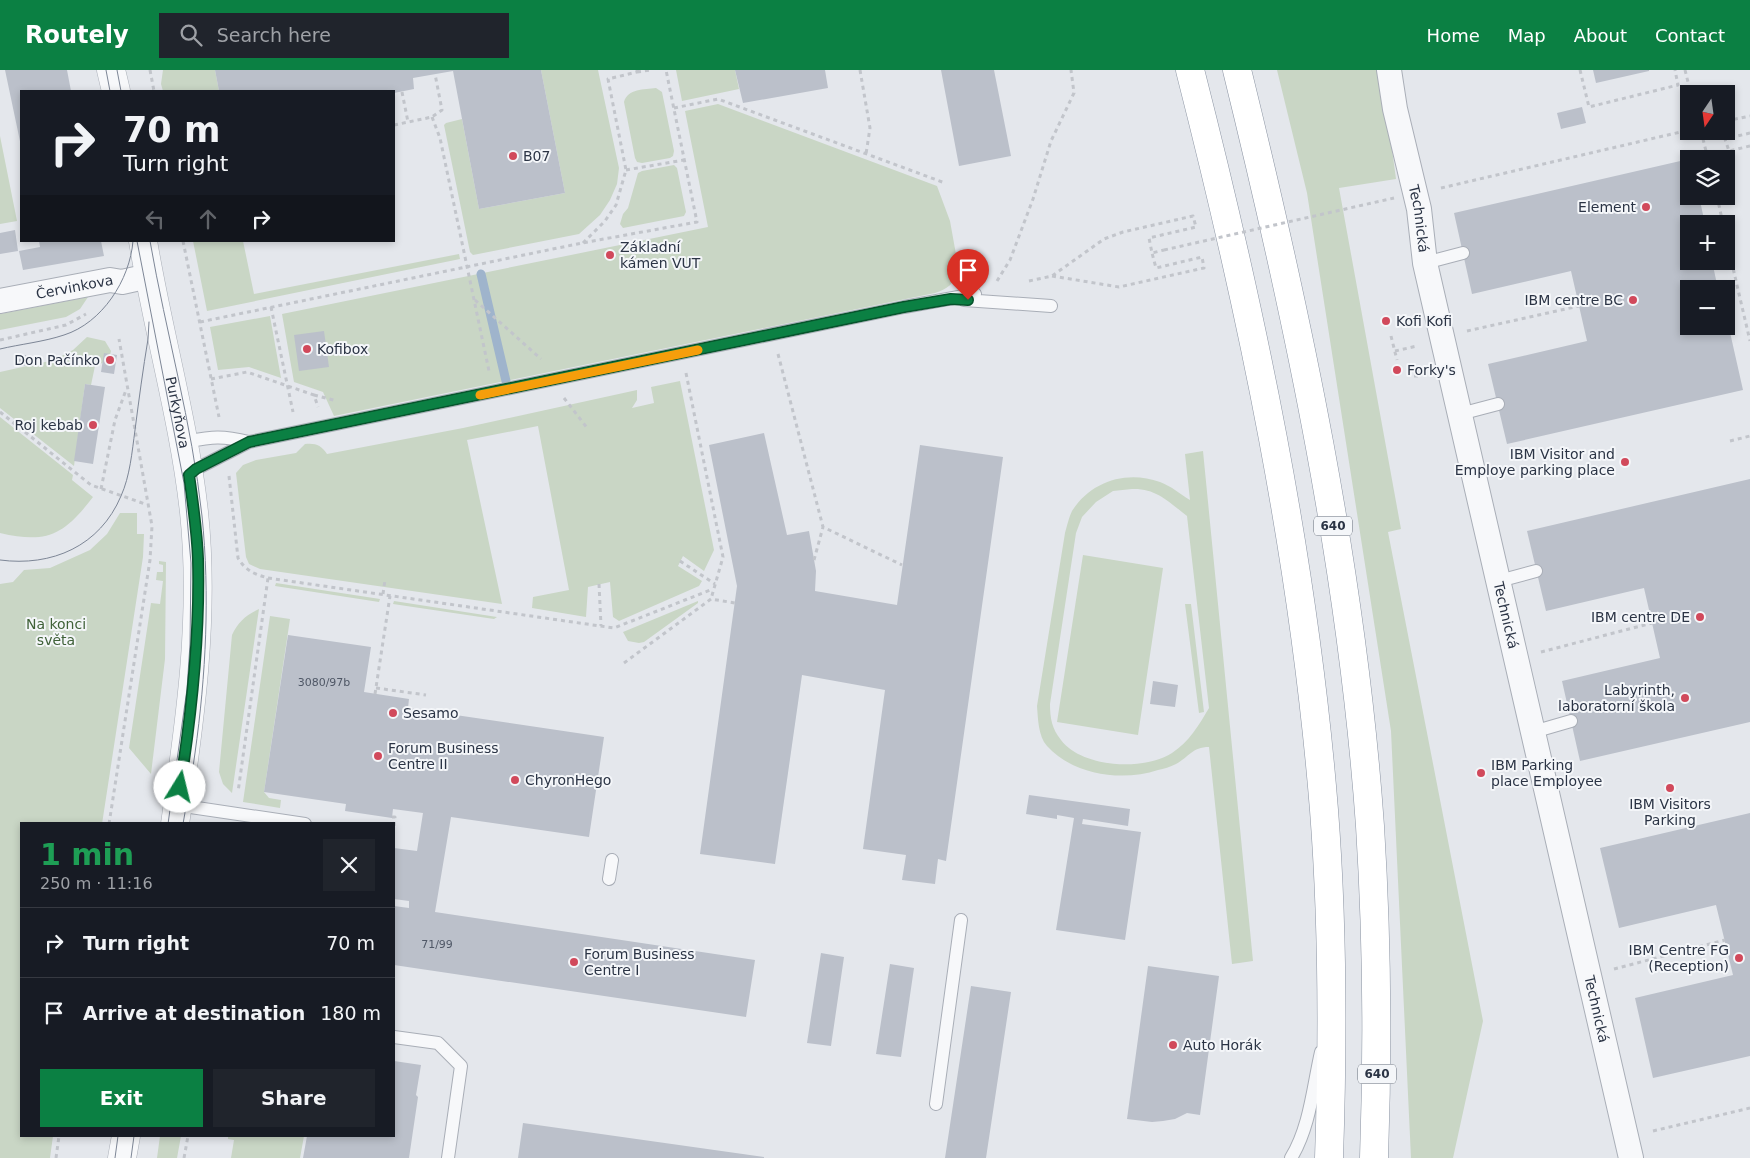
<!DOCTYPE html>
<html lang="en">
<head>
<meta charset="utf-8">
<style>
	:root { --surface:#171b24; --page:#20242c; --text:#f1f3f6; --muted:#9ea1a6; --line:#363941; --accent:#0b8043 }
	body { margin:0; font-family:"DejaVu Sans",sans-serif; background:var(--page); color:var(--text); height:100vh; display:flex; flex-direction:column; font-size:19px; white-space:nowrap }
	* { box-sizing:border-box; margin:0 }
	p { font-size:16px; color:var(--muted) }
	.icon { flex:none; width:28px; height:28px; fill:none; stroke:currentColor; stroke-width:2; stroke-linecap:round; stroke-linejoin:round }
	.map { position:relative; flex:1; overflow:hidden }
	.panel { position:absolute; left:20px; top:752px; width:375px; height:315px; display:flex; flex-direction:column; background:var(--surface); border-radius:0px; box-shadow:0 2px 8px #0003 }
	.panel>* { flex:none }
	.top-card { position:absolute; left:20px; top:20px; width:375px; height:152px; border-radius:0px; box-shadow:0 2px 8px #0003; background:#171b24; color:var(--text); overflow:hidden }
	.needle { width:32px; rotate:193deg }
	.controls { position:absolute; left:1680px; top:15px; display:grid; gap:10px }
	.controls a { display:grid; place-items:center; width:55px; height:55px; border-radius:0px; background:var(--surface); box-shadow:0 2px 8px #0003; font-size:25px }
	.pin { position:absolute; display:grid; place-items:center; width:42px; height:42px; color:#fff; margin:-51px -21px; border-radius:50% 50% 50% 0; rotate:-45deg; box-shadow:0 0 5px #0007 }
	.pin .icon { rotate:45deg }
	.me { position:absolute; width:55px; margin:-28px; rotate:9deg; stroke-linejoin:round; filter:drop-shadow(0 0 4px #0008) }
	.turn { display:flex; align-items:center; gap:18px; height:105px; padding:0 20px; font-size:22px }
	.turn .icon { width:65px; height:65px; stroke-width:2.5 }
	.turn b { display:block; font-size:35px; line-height:42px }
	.lanes { display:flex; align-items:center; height:48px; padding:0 20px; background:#0003; justify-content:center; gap:25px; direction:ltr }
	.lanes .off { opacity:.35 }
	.round { display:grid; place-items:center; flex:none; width:52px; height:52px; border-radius:0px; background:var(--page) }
	.summary { display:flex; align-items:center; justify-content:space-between; height:85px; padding:0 20px }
	h1 { font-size:30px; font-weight:600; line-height:38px; color:#1e9e55 }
	.button { display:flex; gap:10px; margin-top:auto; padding:10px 20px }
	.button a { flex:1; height:58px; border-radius:0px; background:var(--accent); color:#fff; font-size:20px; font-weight:600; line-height:58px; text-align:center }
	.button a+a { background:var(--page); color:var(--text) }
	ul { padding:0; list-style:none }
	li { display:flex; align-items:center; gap:15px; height:70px; padding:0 20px; border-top:1px solid var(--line) }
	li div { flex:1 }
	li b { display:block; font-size:19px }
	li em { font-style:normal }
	header { display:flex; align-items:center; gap:30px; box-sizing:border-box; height:70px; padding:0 25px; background:var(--accent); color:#fff }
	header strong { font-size:24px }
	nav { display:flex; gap:28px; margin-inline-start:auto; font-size:18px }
	.search { width:350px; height:45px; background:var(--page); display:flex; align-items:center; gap:12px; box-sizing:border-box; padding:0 18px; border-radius:0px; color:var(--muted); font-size:19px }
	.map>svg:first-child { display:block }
	.green { fill:#c9d6c5; fill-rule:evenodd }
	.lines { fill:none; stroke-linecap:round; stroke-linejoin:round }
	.stream { stroke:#9fb4cc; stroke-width:9 }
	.building { fill:#bbc0ca }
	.service-casing { stroke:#a9aeb7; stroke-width:14 }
	.minor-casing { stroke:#a9aeb7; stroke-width:26 }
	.tertiary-casing { stroke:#a9aeb7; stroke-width:29 }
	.trunk-casing { stroke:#8b94a3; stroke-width:29 }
	.path { stroke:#c2c5cb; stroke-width:3; stroke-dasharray:4 4; stroke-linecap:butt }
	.service { stroke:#f7f8fa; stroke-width:12 }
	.minor { stroke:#f7f8fa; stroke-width:24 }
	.tertiary { stroke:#f7f8fa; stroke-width:28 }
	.trunk { stroke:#fff; stroke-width:28 }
	.tram { stroke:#7d8696; stroke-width:1 }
	.path-bridge { stroke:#c2c5cb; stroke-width:3; stroke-dasharray:4 4; stroke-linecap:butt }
	.route-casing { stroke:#07532c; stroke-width:12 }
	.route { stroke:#0b8043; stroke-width:9 }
	.slow { stroke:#f59e0b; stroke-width:9 }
	.poi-dot { fill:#d1495b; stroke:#f4f6f9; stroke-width:2 }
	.labels { text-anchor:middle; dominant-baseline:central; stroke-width:4; stroke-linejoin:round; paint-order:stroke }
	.number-label { font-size:11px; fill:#4f5766 }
	.shield { fill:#f4f6f9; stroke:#676e7b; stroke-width:1 }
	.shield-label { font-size:12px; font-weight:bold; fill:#2b3445 }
	.poi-label { font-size:14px; fill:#2b3445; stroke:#f4f6f9; text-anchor:start }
	.street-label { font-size:14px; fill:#2b3445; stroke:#f4f6f9 }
	.park-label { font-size:14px; fill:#3f6138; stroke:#f4f6f9 }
</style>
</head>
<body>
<header>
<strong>Routely</strong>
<div class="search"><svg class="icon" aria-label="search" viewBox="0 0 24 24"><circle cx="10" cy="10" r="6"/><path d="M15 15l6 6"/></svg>Search here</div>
<nav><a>Home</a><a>Map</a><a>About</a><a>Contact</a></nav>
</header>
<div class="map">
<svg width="1750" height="1088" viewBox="0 0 1750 1088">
	<rect width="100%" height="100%" fill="#e4e7ec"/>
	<path class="green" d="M163,0H215L219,21H163L161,14Z
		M541,0H598L619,98L617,114L610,130L600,145L579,164L473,185L470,182L444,55L446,53L462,49L479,139L565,123Z
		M676,0H735L739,19L682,31Z
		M1277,0H1383V13L1396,109L1339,118L1401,459L1388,462L1483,951L1453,1088H1411L1391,661L1307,123Z
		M656,18L662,22L674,81L673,86L670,88L642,93L637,92L635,88L624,32C628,18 644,20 656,18Z
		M718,34L937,116L950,151L959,201C954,214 947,219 935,223L334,346L323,322L294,312L282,244L708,157L685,41Z
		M0,66L17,151L0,154Z
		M674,95L677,98L686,142L684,146L623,158L620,154L623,144L628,138L638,103L642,101Z
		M193,171H243L254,224L459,184L460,189L207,241Z
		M88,227L80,239L66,247L0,260V244Z
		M270,246L281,308L249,297L218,300L210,257Z
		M87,267L105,271L111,281C110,289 102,294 95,296L91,315L85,314L74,396L0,338V302L54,290L73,280Z
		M680,311L714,480L704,501L683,486L678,496L702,511L699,516L619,551L613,547L610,512L588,517L586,547L532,538L533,527L569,520L538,356L467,370L502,534L260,499L249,494L246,487L236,403L243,395L256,390L296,383L305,374C316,373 321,375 327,384L463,358L637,320V330L632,338L654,333L651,317Z
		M0,347L73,405L72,410L93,427C64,465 47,474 0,463Z
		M1203,381L1253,891L1232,894L1209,677C1192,677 1189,687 1176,694C1170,697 1164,699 1158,700C1122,712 1073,705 1047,676C1038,666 1038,648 1037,636L1065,463C1067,456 1069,447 1072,441C1091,411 1127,400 1160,412C1171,416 1180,424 1190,430L1185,384ZM1132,419C1156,418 1169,432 1187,446L1209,638C1199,655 1189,672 1172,683C1144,701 1082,698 1061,670C1052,659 1050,648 1050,634L1076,463L1082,447L1096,432L1113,421Z
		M120,443H137V464H144L143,487L102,754H21V1066H53L50,1088H0V514L13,512L24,500L50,498L90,480L107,464Z
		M1083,485L1163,498L1138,665L1057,652Z
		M159,491L166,492L165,589L151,704L129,678L151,533L160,534L163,511L156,510L157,502H163V495L159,494Z
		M276,513L380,529L379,532L275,516Z
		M394,531L497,547L494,549L393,534Z
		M698,531V533L644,572L639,573L628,571L623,562Z
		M1185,534H1191L1204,642L1199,643Z
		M259,539L232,723L223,714L219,702L232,565C238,552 246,545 259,539Z
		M270,546L290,549L264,722L269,728L281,730L280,738L243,732Z
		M160,1066H181L177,1088H157Z
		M228,1066H304L300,1088H231L234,1070L228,1069Z"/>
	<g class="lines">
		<path class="stream" d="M481,204L506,311"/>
	</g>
	<path class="building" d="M5,0H67L71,21H21V76Z
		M215,0H541L565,123L479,139L453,1L413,8L414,19L394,23V21H219Z
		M735,0H825L828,18L743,33Z
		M941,0H994L1011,86L959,96Z
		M1593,0H1649V1L1596,13Z
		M1582,37L1586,53L1561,59L1557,43Z
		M1689,89V126H1699L1705,154H1689V191H1712L1718,219H1689V256H1726L1727,249L1743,320L1507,374L1488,294L1587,271L1571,201L1472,224L1454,143Z
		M15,160L18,181L0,184V163Z
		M39,171H101L104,186L23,200L19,181L40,177Z
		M324,261L329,297L299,301L294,265Z
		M104,283L117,285L114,304L101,302Z
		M26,285L28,295L17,297L14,287Z
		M85,314L105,317L93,394L74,391Z
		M764,363L787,465L809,461L816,501L815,521L897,535L920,375L1003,387L946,791L938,789L935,814L902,810L906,785L863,779L885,620L802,605L775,794L700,784L737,516L709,375Z
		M1750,409V652L1580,691L1562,611L1660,588L1644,518L1546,541L1527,461Z
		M288,565L371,577L364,622L409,629L408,638L604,667L589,767L451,747L435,842L755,890L746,947L394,895V836L409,838V831L394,829V778L417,781L423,743L393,739L392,748L345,741L346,734L264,722Z
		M1153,611L1178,615L1175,637L1150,634Z
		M1029,725L1130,739L1128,756L1083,749L1082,754L1141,762L1125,870L1056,860L1074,748L1057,745V749L1026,744Z
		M1750,743V986L1653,1008L1635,928L1733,905L1716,835L1619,858L1600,778Z
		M821,883L844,887L831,976L807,973Z
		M890,894L914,898L901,987L876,984Z
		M1148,896L1219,906L1200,1045L1187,1043L1175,1049L1163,1051L1152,1052L1127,1049Z
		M971,916L1011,922L986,1088H945Z
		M394,991L421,995L416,1025L418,1027L409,1088H303L307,1066H394Z
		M523,1053L764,1087V1088H518Z"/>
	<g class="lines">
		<g class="service-casing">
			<path id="service" d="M1425,193L1463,183
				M964,230L1051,236
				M1460,344L1498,334
				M183,372C212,367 220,365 249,372
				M189,405L196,399L249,372L904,237L975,224
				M1499,511L1536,501
				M1533,662L1571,651
				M177,735L305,754
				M609,809L612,790
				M394,967L438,973L461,996L448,1088
				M936,1034L961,850
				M1291,1088C1310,1057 1313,1017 1321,982"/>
		</g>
		<g class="minor-casing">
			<g id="minor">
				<path id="s1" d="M1389,0L1395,39L1419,139L1425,193L1631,1088"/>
				<path id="s2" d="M0,231L110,210L122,212L149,206"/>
			</g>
		</g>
		<g class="tertiary-casing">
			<g id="tertiary">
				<path d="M111,0L116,21"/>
				<path id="s3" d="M143,171C158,262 184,351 194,442C205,546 190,651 175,754"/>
				<path d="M122,1088L126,1066"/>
			</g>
		</g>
		<g class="trunk-casing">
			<path id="trunk" d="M1190,0C1252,243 1304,490 1324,740C1333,856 1333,972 1329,1088
				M1237,0C1298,248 1352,501 1370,756C1377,867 1378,977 1374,1088"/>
		</g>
		<path class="path" d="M150,0L154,21
			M860,0L870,58L866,84
			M1580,0L1589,37L1678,15L1675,0
			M1685,0L1691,24
			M637,2L651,0
			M402,22L408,52
			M674,38L718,29L945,113
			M432,47L440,68L489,301
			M1726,51L1750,46
			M394,55L432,47L442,40L435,4
			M1701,61L1708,89
			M1750,63L1725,69L1729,81L1750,76
			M626,100L684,90
			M1441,118L1689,60
			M1717,126L1723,154
			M1726,168L1750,271
			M183,171L219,347
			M583,173L605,151L616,135L626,100L608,9L637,2V0
			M1052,206L1119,217L1204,198L1202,187L1156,198L1152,183
			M997,211L1010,190L1033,129L1051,71L1074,23L1071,0
			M1029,211L1052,206L1104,169L1123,162L1193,146L1196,157L1149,168L1152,183L1164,180
			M475,230L541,289
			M271,237L293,342
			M200,252L582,173L697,152L666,0
			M1467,261L1579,236
			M1391,266L1397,290
			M0,270L66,255L86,244
			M1395,281L1417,276
			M778,284L823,457L902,495
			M686,303L723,487L711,529
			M1414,306H1419L1418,298H1421
			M211,309L247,302L314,325L318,337
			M314,325L337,331
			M564,328L588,359
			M0,342L91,415L148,435
			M1730,371L1750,366
			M229,406L238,488C246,501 254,504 268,508L238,722
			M101,419L115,350L126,320
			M814,490L823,457
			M680,491L715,514
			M268,508L614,558L713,519
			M599,514L601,556
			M383,524L385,510
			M1541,582L1652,553
			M624,593L711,529L735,533
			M376,618L426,625
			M375,624L390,526
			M392,747H395L394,756
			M109,754L150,490L152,456L119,269
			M1614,899L1725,870
			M1653,1061L1750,1038
			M56,1088L59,1066
			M184,1088L188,1066"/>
		<use href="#service" class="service"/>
		<use href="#minor" class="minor"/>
		<use href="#tertiary" class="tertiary"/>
		<use href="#trunk" class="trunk"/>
		<path class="tram" d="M106,0L110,21
			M117,0L121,21
			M137,171L184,413L191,493L190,574L187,619L168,754
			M150,171C166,263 192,353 202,446C210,525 206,605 195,683C192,707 187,730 183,754
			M0,279C21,274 43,272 64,265C102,253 130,210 133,171
			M0,490C52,497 100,476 121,426C130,406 132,382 135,360C139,329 143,299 148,269L149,252
			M115,1088L118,1066
			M131,1088L134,1066"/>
		<path class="path-bridge" d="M1164,180L1394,128"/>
	</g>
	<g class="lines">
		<g class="route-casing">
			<path id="route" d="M180,717C192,641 200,565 198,489C197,461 193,433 189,405L196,399L249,372L904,237L951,229L968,230"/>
		</g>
		<use href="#route" class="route"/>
		<path class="slow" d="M480,325L698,280"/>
	</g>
	<g class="poi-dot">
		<circle cx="513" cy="86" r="5"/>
		<circle cx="1646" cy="137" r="5"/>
		<circle cx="610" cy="185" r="5"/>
		<circle cx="1633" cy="230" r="5"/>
		<circle cx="1386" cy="251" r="5"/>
		<circle cx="307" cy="279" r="5"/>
		<circle cx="110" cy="290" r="5"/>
		<circle cx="1397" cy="300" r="5"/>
		<circle cx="93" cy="355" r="5"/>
		<circle cx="1625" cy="392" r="5"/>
		<circle cx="1700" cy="547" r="5"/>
		<circle cx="1685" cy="628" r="5"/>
		<circle cx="393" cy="643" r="5"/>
		<circle cx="378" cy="686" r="5"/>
		<circle cx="1481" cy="703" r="5"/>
		<circle cx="515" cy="710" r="5"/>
		<circle cx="1670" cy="718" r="5"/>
		<circle cx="1739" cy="888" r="5"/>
		<circle cx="574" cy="892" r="5"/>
		<circle cx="1173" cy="975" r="5"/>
	</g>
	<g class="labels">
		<g class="number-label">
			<text x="324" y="612">3080/97b</text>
			<text x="437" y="874">71/99</text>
		</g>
		<g class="shield">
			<rect x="1314" y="446.5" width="38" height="19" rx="4"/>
			<rect x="1358" y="994.5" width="38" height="19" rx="4"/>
		</g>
		<g class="shield-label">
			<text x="1333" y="456">640</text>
			<text x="1377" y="1004">640</text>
		</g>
		<g class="poi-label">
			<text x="523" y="86">B07</text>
			<text x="1636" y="137" text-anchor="end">Element</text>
			<text x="620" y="177">Základní<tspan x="620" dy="16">kámen VUT</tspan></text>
			<text x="1623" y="230" text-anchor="end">IBM centre BC</text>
			<text x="1396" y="251">Kofi Kofi</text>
			<text x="317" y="279">Kofibox</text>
			<text x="100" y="290" text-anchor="end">Don Pačínko</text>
			<text x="1407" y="300">Forky's</text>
			<text x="83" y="355" text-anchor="end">Roj kebab</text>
			<text x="1615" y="384" text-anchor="end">IBM Visitor and<tspan x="1615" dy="16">Employe parking place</tspan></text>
			<text x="1690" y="547" text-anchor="end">IBM centre DE</text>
			<text x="1675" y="620" text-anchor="end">Labyrinth,<tspan x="1675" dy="16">laboratorní škola</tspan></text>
			<text x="403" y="643">Sesamo</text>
			<text x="388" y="678">Forum Business<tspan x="388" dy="16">Centre II</tspan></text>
			<text x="1491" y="695">IBM Parking<tspan x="1491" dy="16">place Employee</tspan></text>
			<text x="525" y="710">ChyronHego</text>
			<text x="1670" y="734" text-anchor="middle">IBM Visitors<tspan x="1670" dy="16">Parking</tspan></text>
			<text x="1729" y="880" text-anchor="end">IBM Centre FG<tspan x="1729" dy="16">(Reception)</tspan></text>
			<text x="584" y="884">Forum Business<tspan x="584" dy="16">Centre I</tspan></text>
			<text x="1183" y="975">Auto Horák</text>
		</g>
		<g class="street-label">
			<text stroke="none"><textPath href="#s1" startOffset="152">Technická</textPath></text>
			<text stroke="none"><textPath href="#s2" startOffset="76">Červinkova</textPath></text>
			<text stroke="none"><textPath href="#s3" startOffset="175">Purkyňova</textPath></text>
			<text stroke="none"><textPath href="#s1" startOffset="558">Technická</textPath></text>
			<text stroke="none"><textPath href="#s1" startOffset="962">Technická</textPath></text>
		</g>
		<g class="park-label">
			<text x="56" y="554">Na konci<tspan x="56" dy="16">světa</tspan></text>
		</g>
	</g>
</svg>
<div class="controls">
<a><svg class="needle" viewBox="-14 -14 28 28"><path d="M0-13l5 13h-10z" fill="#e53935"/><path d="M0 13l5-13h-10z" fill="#9ea1a6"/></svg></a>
<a><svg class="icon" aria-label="layers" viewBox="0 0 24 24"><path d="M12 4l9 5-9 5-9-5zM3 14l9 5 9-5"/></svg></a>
<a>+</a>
<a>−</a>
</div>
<div class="pin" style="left:968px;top:230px;background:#d93025"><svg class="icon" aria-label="arrive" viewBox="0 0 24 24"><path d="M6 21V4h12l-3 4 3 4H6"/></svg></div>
<svg class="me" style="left:180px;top:717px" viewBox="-20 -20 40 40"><circle r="19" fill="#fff"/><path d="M0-13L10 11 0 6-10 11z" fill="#0b8043"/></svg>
<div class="top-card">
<div class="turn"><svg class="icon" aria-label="right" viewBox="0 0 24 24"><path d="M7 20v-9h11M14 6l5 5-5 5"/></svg><div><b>70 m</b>Turn right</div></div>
<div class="lanes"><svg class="icon off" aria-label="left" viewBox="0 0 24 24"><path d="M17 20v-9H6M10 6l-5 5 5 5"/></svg><svg class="icon off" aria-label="ahead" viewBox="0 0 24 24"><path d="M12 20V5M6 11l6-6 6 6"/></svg><svg class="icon" aria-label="right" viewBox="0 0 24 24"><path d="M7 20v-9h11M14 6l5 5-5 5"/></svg></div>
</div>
<section class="panel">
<div class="summary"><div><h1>1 min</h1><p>250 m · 11:16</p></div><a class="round"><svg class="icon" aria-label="close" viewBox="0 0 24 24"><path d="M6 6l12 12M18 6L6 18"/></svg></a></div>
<ul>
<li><svg class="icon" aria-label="right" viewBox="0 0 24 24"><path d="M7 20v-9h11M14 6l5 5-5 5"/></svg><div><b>Turn right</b></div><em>70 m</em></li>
<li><svg class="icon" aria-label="arrive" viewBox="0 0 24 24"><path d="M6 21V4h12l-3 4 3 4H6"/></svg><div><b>Arrive at destination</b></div><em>180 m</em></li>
</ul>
<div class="button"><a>Exit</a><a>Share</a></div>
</section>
</div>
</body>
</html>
